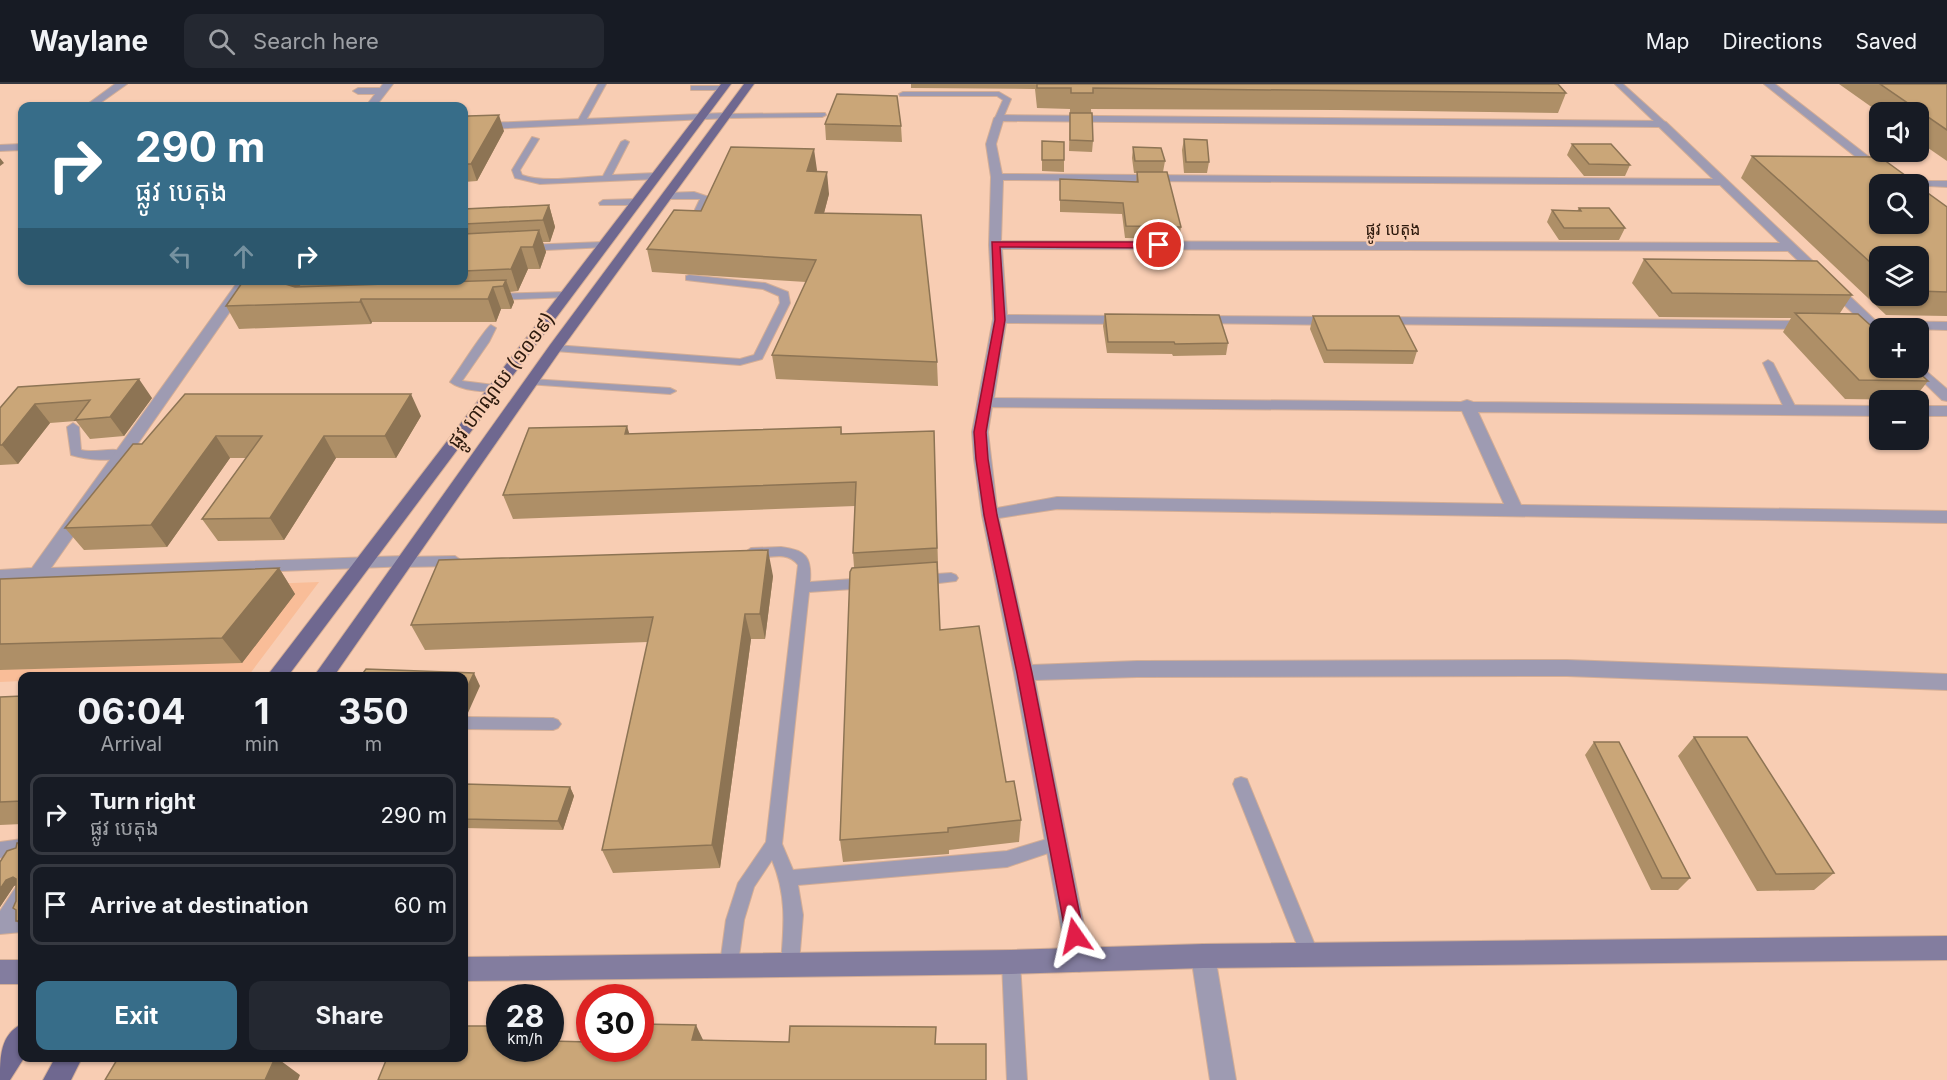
<!DOCTYPE html>
<html lang="en">
<head>
<meta charset="utf-8">
<style>
	:root { --surface:#171b24; --page:#242831; --text:#f1f3f6; --muted:#9ea1a6; --line:#363941; --accent:#376d89 }
	body { margin:0; font-family:Inter,"Noto Sans Khmer",sans-serif; background:var(--page); color:var(--text); height:100vh; display:flex; flex-direction:column; font-size:22px; white-space:nowrap }
	* { box-sizing:border-box; margin:0 }
	p { font-size:20px; color:var(--muted) }
	.icon { flex:none; width:33px; height:33px; fill:none; stroke:currentColor; stroke-width:2; stroke-linecap:round; stroke-linejoin:round }
	.map { position:relative; flex:1; overflow:hidden }
	.drawer { position:absolute; left:18px; top:588px; width:450px; height:390px; display:flex; flex-direction:column; background:var(--surface); border-radius:12px; box-shadow:0 2px 4px #0004 }
	.drawer>* { flex:none }
	.hud { position:absolute; left:18px; top:18px; width:450px; height:183px; border-radius:12px; box-shadow:0 2px 4px #0004; background:#376d89; color:#fff; overflow:hidden }
	.fabs { position:absolute; left:1869px; top:18px; display:grid; gap:12px }
	.fabs a { display:grid; place-items:center; width:60px; height:60px; border-radius:12px; background:var(--surface); box-shadow:0 2px 4px #0004; font-size:30px }
	.speed { position:absolute; left:486px; top:900px; display:flex; gap:12px; font-size:30px; font-weight:700; text-align:center }
	.speed>* { display:grid; place-content:center; width:78px; height:78px; border-radius:50%; background:var(--surface); box-shadow:0 2px 4px #0004; line-height:1 }
	.speed small { font-size:15px; font-weight:400 }
	.speed .limit { border:9px solid #d22; background:#fff; color:#111 }
	.pin { position:absolute; display:grid; place-items:center; width:51px; height:51px; color:#fff; margin:-26px; border:3px solid #fff; border-radius:50%; box-shadow:0 2px 6px #0007 }
	.me { position:absolute; width:66px; margin:-33px; rotate:349deg; stroke-linejoin:round; filter:drop-shadow(0 0 4px #0008) }
	.turn { display:flex; align-items:center; gap:21px; height:126px; padding:0 18px; font-size:27px }
	.turn .icon { width:78px; height:78px; stroke-width:2.5 }
	.turn b { display:block; font-size:42px; line-height:51px }
	.lanes { display:flex; align-items:center; height:57px; padding:0 18px; background:#0003; justify-content:center; gap:30px; direction:ltr }
	.lanes .off { opacity:.35 }
	.eta { display:flex; justify-content:space-evenly; align-items:center; height:102px; text-align:center }
	.eta b { font-size:36px; font-weight:700; line-height:42px }
	.primary-button { display:flex; gap:12px; margin-top:auto; padding:12px 18px }
	.primary-button a { flex:1; height:69px; border-radius:12px; background:var(--accent); color:#fff; font-size:24px; font-weight:700; line-height:69px; text-align:center }
	.primary-button a+a { background:var(--page); color:var(--text) }
	ul { padding:0; list-style:none }
	li { display:flex; align-items:center; gap:18px; height:81px; margin:0 12px 9px; padding:0 6px; border:3px solid var(--line); border-radius:12px }
	li div { flex:1 }
	li b { display:block; font-size:22px }
	li em { font-style:normal }
	header { display:flex; align-items:center; gap:36px; box-sizing:border-box; height:84px; padding:0 30px; background:var(--surface); border-bottom:2px solid var(--line) }
	header strong { font-size:28px }
	nav { display:flex; gap:33px; margin-inline-start:auto; font-size:21px }
	.search { width:420px; height:54px; background:var(--page); display:flex; align-items:center; gap:15px; box-sizing:border-box; padding:0 21px; border-radius:12px; color:var(--muted); font-size:22px }
	.map>svg:first-child { display:block }
	.built { fill:#f9bd98 }
	.lines { fill:none; stroke-linecap:round; stroke-linejoin:round }
	.service-casing { stroke:#d3ad95; stroke-width:2 }
	.minor-casing { stroke:#d3ad95; stroke-width:2 }
	.tertiary-casing { stroke:#d3ad95; stroke-width:2 }
	.secondary-casing { stroke:#d3ad95; stroke-width:2 }
	.primary-casing { stroke:#d3ad95; stroke-width:2 }
	.service { fill:#9e9bb2; fill-rule:evenodd }
	.minor { fill:#9e9bb2; fill-rule:evenodd }
	.tertiary { fill:#9e9bb2; fill-rule:evenodd }
	.secondary { fill:#837d9f; fill-rule:evenodd }
	.primary { fill:#6f6890; fill-rule:evenodd }
	.wall { fill:#ae8f67; fill-rule:evenodd }
	.shaded-wall { fill:#8d7454 }
	.building { fill:#caa678; stroke:#8d7454; stroke-width:1.5 }
	.route { fill:#e11d48; stroke:#92132f; stroke-width:1.5 }
	.labels { text-anchor:middle; dominant-baseline:central; stroke-width:4.5; stroke-linejoin:round; paint-order:stroke }
	.far-street-label { font-size:16px; fill:#2d1a0d; stroke:#f8cdb3 }
	.street-label { font-size:20px; fill:#2d1a0d; stroke:#f8cdb3 }
</style>
</head>
<body>
<header>
<strong>Waylane</strong>
<div class="search"><svg class="icon" aria-label="search" viewBox="0 0 24 24"><circle cx="10" cy="10" r="6"/><path d="M15 15l6 6"/></svg>Search here</div>
<nav><a>Map</a><a>Directions</a><a>Saved</a></nav>
</header>
<div class="map">
<svg width="1947" height="996" viewBox="0 0 1947 996">
	<rect width="100%" height="100%" fill="#f8cdb3"/>
	<path class="built" d="M319,498L249,591L22,592V597L0,598V510Z"/>
	<g class="lines">
		<g class="service-casing">
			<path id="service" d="M598,0H606L584,40H578L577,38Z
				M1615,0H1623L1665,38V42H1659Z
				M694,2H723L727,4L723,6H691V2Z
				M903,8H999L1011,15L1003,34L999,36L995,34L1003,16L997,12H900L899,10Z
				M825,29L826,31L822,33L725,34L721,32L725,30Z
				M532,53L539,55L520,86L522,91C543,99 580,93 603,92L621,58L625,56L629,58L612,91L656,89L660,92L656,95L540,100L515,94L512,86Z
				M694,108L709,113L700,136L695,139L690,136L700,115H666L662,112L666,109Z
				M603,116L636,115L640,118L636,121H600L599,119Z
				M603,158L606,159V163L526,167L521,164L526,161Z
				M689,191L765,199L788,208L790,219L762,275L740,281L555,267L550,264L555,261L740,275L754,271L780,219L779,212L763,205L686,196V192Z
				M565,208L569,209V213L494,216L489,213L494,210Z
				M491,241L496,244L489,258L462,297L494,301L500,304C490,311 460,306 450,298C457,289 485,244 491,241Z
				M1768,276L1773,279L1797,326L1795,328H1787L1785,326L1763,279Z
				M531,295L670,304L676,307L670,310L527,300L525,298Z
				M73,339L79,343L81,366C95,370 117,361 128,370C117,380 84,375 71,371L67,343Z
				M781,463C806,466 812,473 810,498L867,494L874,499L867,504L809,508L782,760L793,786L1007,767L1057,752L1063,754L1065,759L1063,764L1007,783L798,801L803,831L799,879L796,885L790,888L784,885L781,879C784,841 787,812 772,776L754,803L744,836L738,880L735,886L729,889L723,886L720,880L726,836L738,799L766,758L798,481C783,461 756,483 744,469L751,464Z
				M455,472L462,477L455,482L404,483L397,478L404,473Z
				M951,489L956,491L958,494L956,497L922,501L915,496L922,491Z
				M464,633L553,634L558,636L561,640L558,644L553,646L464,645Z
				M1241,693L1247,695L1249,700L1319,871L1316,877L1310,880L1304,877L1301,871L1233,700L1235,695Z
				M22,755V769L0,774V758Z
				M22,801V823L17,832H22V848L0,850V827L16,803Z
				M1011,869L1017,872L1020,878L1027,996H1007L1002,878L1005,872Z"/>
		</g>
		<g class="minor-casing">
			<path id="minor" d="M115,0H127L96,22H85Z
				M383,0H393L376,22H366L375,10H358L353,7L358,4H380Z
				M1764,0H1775L1900,97H1947V103L1890,100Z
				M999,31L1662,37L1666,38L1876,237L1947,238V246L1880,244V252C1873,250 1870,246 1863,244V239L1788,167L1002,165L1007,231L1126,232L1133,236L1126,240L1006,239L994,314L1461,318L1467,316L1473,318L1880,322V332L1478,328L1521,421L1947,427V439L1057,425L999,434L1032,581L1137,577L1567,576L1947,590V606L1567,592L1137,593L1035,596L1091,876L1088,884L1079,888L1070,884L1067,876L1014,589L982,431L974,375L972,348L993,235L989,161L991,93L986,60L994,34ZM1003,37L1659,43L1713,95L1002,90L996,60ZM1003,96L1720,101L1780,159L1001,157ZM992,323L1462,327L1504,420L1057,413L997,424L988,348Z
				M239,196H252L51,484L404,472L410,474L413,478L410,482L0,498V486L32,484Z
				M1196,232L1336,233L1343,237L1336,241L1191,239L1189,236L1191,233Z
				M1379,233L1810,237L1817,241L1810,245L1374,240L1372,237L1374,234Z
				M1918,280L1947,305V317L1942,316L1909,284H1918Z
				M1918,322H1947V332H1918Z
				M1203,860L1212,864L1215,872L1236,996H1210L1191,872L1194,864Z"/>
		</g>
		<g class="tertiary-casing">
			<path id="tertiary" d="M725,29L729,30V34L464,46V40Z
				M22,60V66L0,67V61Z"/>
		</g>
		<g class="secondary-casing">
			<path id="secondary" d="M1947,852V876L1203,884L1011,890L464,897V873L1011,866L1203,860Z
				M0,876H22V900H0Z"/>
		</g>
		<g class="primary-casing">
			<path id="primary" d="M721,0H731L288,592H267Z
				M744,0H754L560,267L334,592H314L550,261Z
				M22,940L24,974L10,996H0C0,974 0,950 22,940Z
				M55,974H82L71,996H43Z"/>
		</g>
		<use href="#service" class="service"/>
		<use href="#minor" class="minor"/>
		<use href="#tertiary" class="tertiary"/>
		<use href="#secondary" class="secondary"/>
		<use href="#primary" class="primary"/>
	</g>
	<path class="wall" d="M911,0H1558L1566,9L1558,29L1339,26L1091,25L1093,57L1092,68L1069,67L1070,25L1037,24L1035,5L911,4Z
		M1839,0H1947V77L1918,57V28L1880,29Z
		M464,39L504,47L477,97L464,98Z
		M825,40L901,42L902,58L826,56Z
		M1184,55L1209,78L1207,89H1184L1182,66Z
		M1042,57L1064,76V88L1042,87Z
		M1572,60L1630,81L1625,92H1584L1567,71Z
		M1133,63L1165,77L1163,88L1181,143L1179,155L1125,154L1122,130L1060,128V95L1136,98L1137,89H1134L1132,74Z
		M1752,72L1947,123V232L1886,231L1741,94ZM1880,172H1918V212H1880Z
		M817,86L816,88L829,110L824,129L937,278L938,302L776,295L772,271L806,198L652,188L647,165L701,127Z
		M549,121L555,143L550,158H543L546,168L540,185H528L518,207L510,208L514,218L511,225H501L496,238H372L371,240L239,245L226,222L244,196H464V125Z
		M1579,124L1625,144L1619,156H1559L1547,138L1552,126L1577,127Z
		M1644,175L1852,211L1840,229L1928,297L1913,316L1845,315L1783,248L1791,234L1659,233L1632,199Z
		M1105,230L1228,259L1226,271L1173,272L1172,270L1107,269L1103,242Z
		M1313,232L1417,267L1413,280L1324,279L1310,245Z
		M18,303L152,314L124,352L90,355L76,337L50,339L18,380L0,381V324Z
		M421,332L396,374H336L284,456L218,457L202,435L246,374H230L167,463L84,466L65,444L142,360Z
		M841,343L842,350L934,347L940,546L1006,698L1021,736L1019,758L949,766V770L843,778L840,756L854,483L853,469L855,422L513,435L503,411L630,350Z
		M279,484L295,510L242,579L0,586V495Z
		M773,492L765,555H751L720,784L613,789L602,766L648,558L425,566L411,541Z
		M22,612V740L0,741V613Z
		M1694,653L1834,789L1814,806L1757,807L1678,672Z
		M1594,658L1690,794L1678,806H1651L1585,671Z
		M464,700L570,703L574,712L563,746L464,744Z
		M22,759V842L16,837V801L14,802L0,823V778Z"/>
	<path class="shaded-wall" d="M499,31L504,47L477,97L471,80Z
		M814,65L817,86L809,109L807,87Z
		M0,74L4,79L0,82Z
		M827,88L829,110L818,152L815,129Z
		M549,121L555,143L550,158L543,136Z
		M539,146L546,168L540,185L533,163Z
		M521,163L528,185L518,207L511,185Z
		M284,196H299L301,200L293,212L296,222Z
		M506,196L514,218L511,225L503,202Z
		M493,203L501,225L496,238L488,215Z
		M361,215L372,238L371,240L360,218Z
		M139,295L152,314L124,352L110,333Z
		M411,310L421,332L396,374L385,352Z
		M35,320L50,339L18,380L2,361Z
		M627,342L634,365L625,350Z
		M216,352L230,374L167,463L151,441Z
		M324,352L336,374L284,456L270,434Z
		M768,466L773,492L765,555L760,530Z
		M279,484L295,510L242,579L222,554Z
		M745,530L751,555L720,784L712,761Z
		M474,589L480,602L467,631L464,625V610Z
		M570,703L574,712L563,746L558,737Z
		M13,793L21,799L14,802L0,823V805L6,796Z
		M696,941L705,960L692,956Z
		M275,974H277L300,991L298,996H265Z"/>
	<path class="building" d="M1037,0H1558L1566,9L1093,4V9H1071V4H1037Z
		M1880,0H1947V46Z
		M837,10L897,12L901,42L825,40Z
		M1070,29H1092L1093,57L1070,56Z
		M499,31L471,80H464V39L468,32Z
		M1184,55L1207,56L1209,78H1186Z
		M1042,57L1064,58V76H1042Z
		M1572,60H1611L1630,81L1589,80Z
		M731,63L814,65L807,87L827,88L815,129L921,131L937,278L772,271L816,176L647,165L674,126L701,127Z
		M1133,63L1161,64L1165,77H1135Z
		M1752,72L1880,73L1917,100H1880V140H1918V102L1947,123V208L1918,207V172H1880V187Z
		M1137,88H1167L1181,143L1126,142L1123,119L1060,116V95L1138,98Z
		M549,121L543,136L464,140V125Z
		M1579,124H1609L1625,144H1564L1552,126L1581,127Z
		M539,146L533,163H521L511,185L464,187V150Z
		M1644,175L1817,177L1852,211L1672,209Z
		M244,196H284L285,200L295,203L506,196L503,202L493,203L488,215H361L360,218L226,222Z
		M1795,229L1858,230L1880,250V284H1914L1928,297L1859,296Z
		M1105,230L1219,231L1228,259L1175,260L1174,258H1108Z
		M1313,232H1399L1417,267L1327,266Z
		M139,295L110,333L75,336L90,316L35,320L2,361H0V324L18,303Z
		M185,310H411L385,352H324L270,434L202,435L262,352H216L151,441L65,444L133,360H142Z
		M627,342L625,350L841,343V350L934,347L937,464L853,469L856,398L503,411L529,344Z
		M768,466L760,530H745L712,761L602,766L653,533L411,541L439,476Z
		M937,478L940,546L979,542L1006,698L1014,697L1021,736L948,744V748L840,756L850,488L852,484Z
		M279,484L222,554L0,560V495Z
		M366,585L474,589L464,610V592H361Z
		M22,612V717L0,718V613Z
		M1694,653H1747L1834,789L1776,790Z
		M1594,658H1619L1690,794H1662Z
		M464,700L570,703L558,737L464,735Z
		M17,759H22V837H16V826L13,824L16,817V795L13,793L6,796L0,805V778L7,767L16,764Z
		M640,940L696,941L692,956L789,958L790,942L936,943L935,960H986V996H378L387,974H464V942H500V948L496,957H500V964H550V957L590,958V964H640Z
		M118,974H275L265,996H105Z"/>
	<path class="route" d="M992,158H1159L1163,161L1159,164L1000,163L1005,236L986,348L988,375L997,431L1032,589L1084,852L1081,859L1075,861L1068,859L1066,852L1017,589L984,431L976,375L974,348L995,236Z"/>
	<g class="labels">
		<g class="far-street-label">
			<text x="1393" y="145">ផ្លូវ បេតុង</text>
		</g>
		<g class="street-label">
			<text transform="translate(501 296) rotate(-53)">ផ្លូវ ហាណូយ (១០១៩)</text>
		</g>
	</g>
</svg>
<div class="fabs">
<a><svg class="icon" aria-label="sound" viewBox="0 0 24 24"><path d="M4 9h4l5-4v14l-5-4H4zM17 9q2 3 0 6"/></svg></a>
<a><svg class="icon" aria-label="search" viewBox="0 0 24 24"><circle cx="10" cy="10" r="6"/><path d="M15 15l6 6"/></svg></a>
<a><svg class="icon" aria-label="layers" viewBox="0 0 24 24"><path d="M12 4l9 5-9 5-9-5zM3 14l9 5 9-5"/></svg></a>
<a>+</a>
<a>−</a>
</div>
<div class="speed"><div>28<small>km/h</small></div><div class="limit">30</div></div>
<div class="pin" style="left:1159px;top:161px;background:#d93025"><svg class="icon" aria-label="arrive" viewBox="0 0 24 24"><path d="M6 21V4h12l-3 4 3 4H6"/></svg></div>
<svg class="me" style="left:1075px;top:852px" viewBox="-20 -20 40 40"><path d="M0-17L14 15 0 8-14 15z" fill="#e11d48" stroke="#fff" stroke-width="4"/></svg>
<div class="hud">
<div class="turn"><svg class="icon" aria-label="right" viewBox="0 0 24 24"><path d="M7 20v-9h11M14 6l5 5-5 5"/></svg><div><b>290 m</b>ផ្លូវ បេតុង</div></div>
<div class="lanes"><svg class="icon off" aria-label="left" viewBox="0 0 24 24"><path d="M17 20v-9H6M10 6l-5 5 5 5"/></svg><svg class="icon off" aria-label="ahead" viewBox="0 0 24 24"><path d="M12 20V5M6 11l6-6 6 6"/></svg><svg class="icon" aria-label="right" viewBox="0 0 24 24"><path d="M7 20v-9h11M14 6l5 5-5 5"/></svg></div>
</div>
<section class="drawer">
<div class="eta">
<div><b>06:04</b><p>Arrival</p></div>
<div><b>1</b><p>min</p></div>
<div><b>350</b><p>m</p></div>
</div>
<ul>
<li><svg class="icon" aria-label="right" viewBox="0 0 24 24"><path d="M7 20v-9h11M14 6l5 5-5 5"/></svg><div><b>Turn right</b><p>ផ្លូវ បេតុង</p></div><em>290 m</em></li>
<li><svg class="icon" aria-label="arrive" viewBox="0 0 24 24"><path d="M6 21V4h12l-3 4 3 4H6"/></svg><div><b>Arrive at destination</b></div><em>60 m</em></li>
</ul>
<div class="primary-button"><a>Exit</a><a>Share</a></div>
</section>
</div>
</body>
</html>
